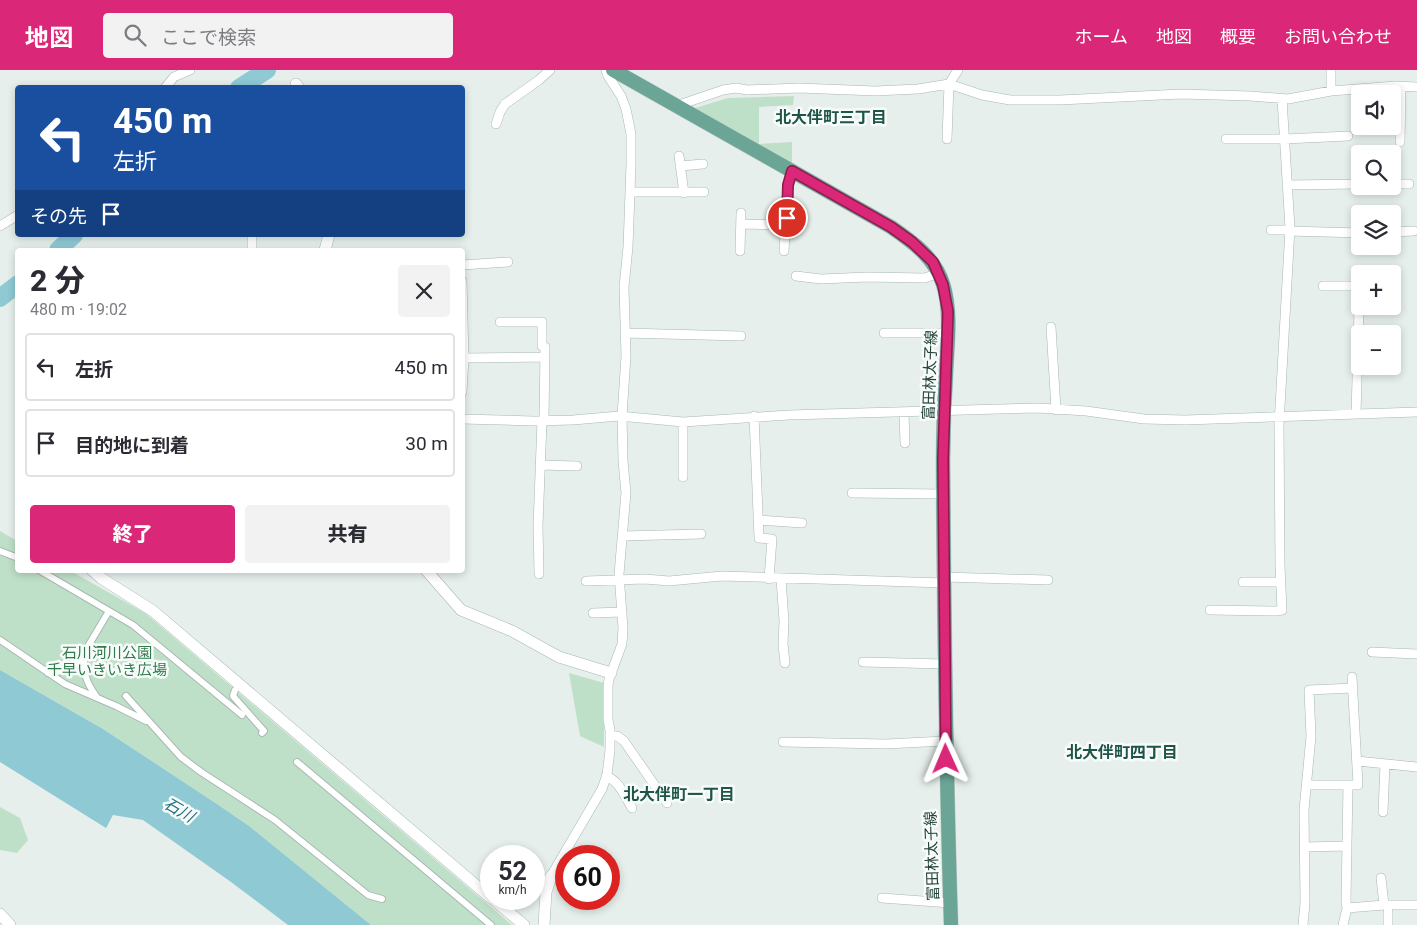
<!DOCTYPE html>
<html lang="ja">
<head>
<meta charset="utf-8">
<style>
	:root { --surface:#fff; --page:#f2f2f3; --text:#2b2b33; --muted:#7c7c81; --line:#e1e1e2; --accent:#db2777 }
	body { margin:0; font-family:Roboto,"Noto Sans JP",sans-serif; background:var(--page); color:var(--text); height:100vh; display:flex; flex-direction:column; font-size:19px; white-space:nowrap }
	* { box-sizing:border-box; margin:0 }
	p { font-size:16px; color:var(--muted) }
	.icon { flex:none; width:28px; height:28px; fill:none; stroke:currentColor; stroke-width:2; stroke-linecap:round; stroke-linejoin:round }
	.map { position:relative; flex:1; overflow:hidden }
	.sheet { position:absolute; left:15px; top:178px; width:450px; height:325px; display:flex; flex-direction:column; background:var(--surface); border-radius:5px; box-shadow:0 2px 8px #0003 }
	.sheet>* { flex:none }
	.top-card { position:absolute; left:15px; top:15px; width:450px; height:152px; border-radius:5px; box-shadow:0 2px 8px #0003; background:#1a4fa0; color:#fff; overflow:hidden }
	.buttons { position:absolute; left:1351px; top:15px; display:grid; gap:10px }
	.buttons a { display:grid; place-items:center; width:50px; height:50px; border-radius:5px; background:var(--surface); box-shadow:0 2px 8px #0003; font-size:25px }
	.speed { position:absolute; left:480px; top:775px; display:flex; gap:10px; font-size:25px; font-weight:700; text-align:center }
	.speed>* { display:grid; place-content:center; width:65px; height:65px; border-radius:50%; background:var(--surface); box-shadow:0 2px 8px #0003; line-height:1 }
	.speed small { font-size:12px; font-weight:400 }
	.speed .limit { border:8px solid #d22; background:#fff; color:#111 }
	.pin { position:absolute; display:grid; place-items:center; width:42px; height:42px; color:#fff; margin:-21px; border:2px solid #fff; border-radius:50%; box-shadow:0 1px 5px #0007 }
	.me { position:absolute; width:55px; margin:-28px; rotate:359deg; stroke-linejoin:round; filter:drop-shadow(0 0 4px #0008) }
	.turn { display:flex; align-items:center; gap:18px; height:105px; padding:0 15px; font-size:22px }
	.turn .icon { width:65px; height:65px; stroke-width:2.5 }
	.turn b { display:block; font-size:35px; line-height:42px }
	.then { display:flex; align-items:center; height:48px; padding:0 15px; background:#0003; gap:10px; font-size:19px }
	.round { display:grid; place-items:center; flex:none; width:52px; height:52px; border-radius:5px; background:var(--page) }
	.overview { display:flex; align-items:center; justify-content:space-between; height:85px; padding:0 15px }
	h1 { font-size:30px; font-weight:800; line-height:38px }
	.cta { display:flex; gap:10px; margin-top:auto; padding:10px 15px }
	.cta a { flex:1; height:58px; border-radius:5px; background:var(--accent); color:#fff; font-size:20px; font-weight:800; line-height:58px; text-align:center }
	.cta a+a { background:var(--page); color:var(--text) }
	ul { padding:0; list-style:none }
	li { display:flex; align-items:center; gap:15px; height:68px; margin:0 10px 8px; padding:0 5px; border:2px solid var(--line); border-radius:5px }
	li div { flex:1 }
	li b { display:block; font-size:19px }
	li em { font-style:normal }
	header { display:flex; align-items:center; gap:30px; box-sizing:border-box; height:70px; padding:0 25px; background:var(--accent); color:#fff }
	header strong { font-size:24px }
	nav { display:flex; gap:28px; margin-inline-start:auto; font-size:18px }
	.search { width:350px; height:45px; background:var(--page); display:flex; align-items:center; gap:12px; box-sizing:border-box; padding:0 18px; border-radius:5px; color:var(--muted); font-size:19px }
	.map>svg:first-child { display:block }
	.green { fill:#bfe0c8 }
	.water { fill:#8ec9d4 }
	.lines { fill:none; stroke-linecap:round; stroke-linejoin:round }
	.river { stroke:#8ec9d4; stroke-width:18 }
	.pedestrian-casing { stroke:#a8b8b2; stroke-width:8 }
	.minor-casing { stroke:#a8b8b2; stroke-width:10 }
	.tertiary-casing { stroke:#a8b8b2; stroke-width:12 }
	.primary-casing { stroke:#c2cac8; stroke-width:15 }
	.pedestrian { stroke:#fff; stroke-width:6 }
	.minor { stroke:#fff; stroke-width:9 }
	.tertiary { stroke:#fff; stroke-width:11 }
	.primary { stroke:#6aa596; stroke-width:14 }
	.route-casing { stroke:#8e194d; stroke-width:12 }
	.route { stroke:#db2777; stroke-width:9 }
	.labels { text-anchor:middle; dominant-baseline:central; stroke-width:5; stroke-linejoin:round; paint-order:stroke }
	.street-label { font-size:15px; fill:#24423a; stroke:#f7fbf9 }
	.park-label { font-size:15px; fill:#2d7a4b; stroke:#f7fbf9 }
	.neighbourhood-label { font-size:16px; font-weight:bold; fill:#1f5548; stroke:#f7fbf9 }
	.water-label { font-size:16px; font-style:italic; fill:#1c6f80; stroke:#f7fbf9 }
</style>
</head>
<body>
<header>
<strong>地図</strong>
<div class="search"><svg class="icon" aria-label="search" viewBox="0 0 24 24"><circle cx="10" cy="10" r="6"/><path d="M15 15l6 6"/></svg>ここで検索</div>
<nav><a>ホーム</a><a>地図</a><a>概要</a><a>お問い合わせ</a></nav>
</header>
<div class="map">
<svg width="1417" height="855" viewBox="0 0 1417 855">
	<rect width="100%" height="100%" fill="#e6efeb"/>
	<path class="green" d="M794,26L793,35L759,37V74L792,72V96L692,39L728,28Z
		M0,461L17,471L18,500H69L145,543L512,855H371L249,756L217,734L103,659L0,600Z
		M569,603L604,613V677L580,666Z
		M0,737L20,748L28,770L17,783L0,780Z"/>
	<path class="water" d="M0,600L103,659L217,734L249,756L371,855H288L231,812L143,750L113,745L106,758L0,692Z"/>
	<g class="lines">
		<path class="river" d="M239,18L267,0
			M58,180L74,165
			M0,228L18,214"/>
		<g class="pedestrian-casing">
			<path id="pedestrian" d="M0,481L18,488
				M39,500L133,555L242,645
				M0,570L65,614L116,636L146,651
				M85,584C82,601 86,612 96,626
				M48,603L63,601L78,593L109,541
				M235,620L233,626L264,661L262,663
				M126,626L181,687L201,702L275,750L368,825L382,829
				M297,692L491,855"/>
		</g>
		<g class="minor-casing">
			<path id="minor" d="M1331,0V21
				M165,18L174,7L190,0
				M676,36L723,20L736,18L747,20L799,18L875,21L918,19L949,14L982,25L1010,30H1060L1181,24L1250,26L1288,29L1331,21L1396,16L1417,17
				M496,54L500,42L505,34L539,10L550,0
				M947,69L949,14L958,0
				M1226,69H1285L1348,66
				M1400,72L1401,17
				M679,86L684,123
				M680,96L703,94
				M1392,114H1409
				M1287,115L1360,114
				M630,122H704
				M741,154L786,155
				M0,156L18,145
				M1271,160H1289
				M1289,161L1360,163
				M1392,162L1414,161
				M252,165V180
				M740,181L741,143
				M784,181L788,115L792,101
				M462,195L508,192
				M796,206L821,209L867,207L925,208L939,203
				M462,211L464,288L545,287
				M1323,216H1359
				M500,252H542V276L545,277L544,351
				M1051,257L1056,340
				M625,263L741,266
				M884,263H948
				M462,322L464,288
				M904,343L905,373
				M1356,344L1360,204
				M754,346L759,468L772,469L769,509
				M462,349L533,351L573,350L619,346L683,352L789,345L1038,338L1086,341L1144,349L1185,350L1417,342
				M540,395L577,396
				M683,407V352
				M852,423L943,424
				M758,450L802,453
				M622,466L701,464
				M539,504L538,456L542,351
				M944,507L1048,510
				M781,509L784,551L783,574L785,593
				M586,511L645,509L669,511L722,506L944,513
				M1243,512H1281
				M1210,540L1277,541L1282,540L1280,496L1279,355L1290,158L1282,29
				M593,543L622,542
				M1372,582L1417,584
				M863,592L945,594
				M610,666H617L624,671L667,733
				M783,672L886,674L945,671
				M1357,691L1417,697
				M606,706C619,711 625,726 632,738
				M1307,715H1358L1352,607
				M1383,742L1385,694
				M1305,777L1347,776
				M551,806L602,719L607,705L610,680V660L608,650V616L609,609L622,574L623,558L619,504L626,423L623,391L622,346L626,286L624,217L628,177L631,94V64L626,39L621,26L608,6L606,0
				M882,828L950,833
				M1384,835H1417
				M1347,838L1384,835L1381,808
				M1388,842V855
				M1303,855L1305,833L1304,740L1311,666L1309,620L1353,618
				M1343,855L1347,838L1346,831L1348,715"/>
		</g>
		<g class="tertiary-casing">
			<path id="tertiary" d="M296,14L299,18
				M325,180L329,165
				M92,500L101,508L153,541L491,828
				M426,500L461,540L512,561L559,587L611,603
				M493,829L524,855
				M0,844L10,855
				M544,855L546,822L551,806"/>
		</g>
		<g class="primary-casing">
			<path id="primary" d="M613,0L891,157C913,172 935,188 943,214C952,243 947,275 946,304C944,333 943,362 943,391C944,546 946,700 951,855"/>
		</g>
		<use href="#pedestrian" class="pedestrian"/>
		<use href="#minor" class="minor"/>
		<use href="#tertiary" class="tertiary"/>
		<use href="#primary" class="primary"/>
	</g>
	<g class="lines">
		<g class="route-casing">
			<path id="route" d="M787,148L788,115L792,101L891,157L912,172L933,192L943,215L948,242L943,388L946,689"/>
		</g>
		<use href="#route" class="route"/>
	</g>
	<g class="labels">
		<g class="street-label">
			<text transform="translate(930 305) rotate(-88)">富田林太子線</text>
			<text transform="translate(932 786) rotate(-92)">富田林太子線</text>
		</g>
		<g class="park-label">
			<text x="107" y="583">石川河川公園<tspan x="107" dy="17">千早いきいき広場</tspan></text>
		</g>
		<g class="neighbourhood-label">
			<text x="831" y="47">北大伴町三丁目</text>
			<text x="1122" y="682">北大伴町四丁目</text>
			<text x="679" y="724">北大伴町一丁目</text>
		</g>
		<g class="water-label">
			<text transform="translate(179 740) rotate(30)">石川</text>
		</g>
	</g>
</svg>
<div class="buttons">
<a><svg class="icon" aria-label="sound" viewBox="0 0 24 24"><path d="M4 9h4l5-4v14l-5-4H4zM17 9q2 3 0 6"/></svg></a>
<a><svg class="icon" aria-label="search" viewBox="0 0 24 24"><circle cx="10" cy="10" r="6"/><path d="M15 15l6 6"/></svg></a>
<a><svg class="icon" aria-label="layers" viewBox="0 0 24 24"><path d="M12 4l9 5-9 5-9-5zM3 14l9 5 9-5"/></svg></a>
<a>+</a>
<a>−</a>
</div>
<div class="speed"><div>52<small>km/h</small></div><div class="limit">60</div></div>
<div class="pin" style="left:787px;top:148px;background:#d93025"><svg class="icon" aria-label="arrive" viewBox="0 0 24 24"><path d="M6 21V4h12l-3 4 3 4H6"/></svg></div>
<svg class="me" style="left:946px;top:689px" viewBox="-20 -20 40 40"><path d="M0-17L14 15 0 8-14 15z" fill="#db2777" stroke="#fff" stroke-width="4"/></svg>
<div class="top-card">
<div class="turn"><svg class="icon" aria-label="left" viewBox="0 0 24 24"><path d="M17 20v-9H6M10 6l-5 5 5 5"/></svg><div><b>450 m</b>左折</div></div>
<div class="then">その先<svg class="icon" aria-label="arrive" viewBox="0 0 24 24"><path d="M6 21V4h12l-3 4 3 4H6"/></svg></div>
</div>
<section class="sheet">
<div class="overview"><div><h1>2 分</h1><p>480 m · 19:02</p></div><a class="round"><svg class="icon" aria-label="close" viewBox="0 0 24 24"><path d="M6 6l12 12M18 6L6 18"/></svg></a></div>
<ul>
<li><svg class="icon" aria-label="left" viewBox="0 0 24 24"><path d="M17 20v-9H6M10 6l-5 5 5 5"/></svg><div><b>左折</b></div><em>450 m</em></li>
<li><svg class="icon" aria-label="arrive" viewBox="0 0 24 24"><path d="M6 21V4h12l-3 4 3 4H6"/></svg><div><b>目的地に到着</b></div><em>30 m</em></li>
</ul>
<div class="cta"><a>終了</a><a>共有</a></div>
</section>
</div>
</body>
</html>
